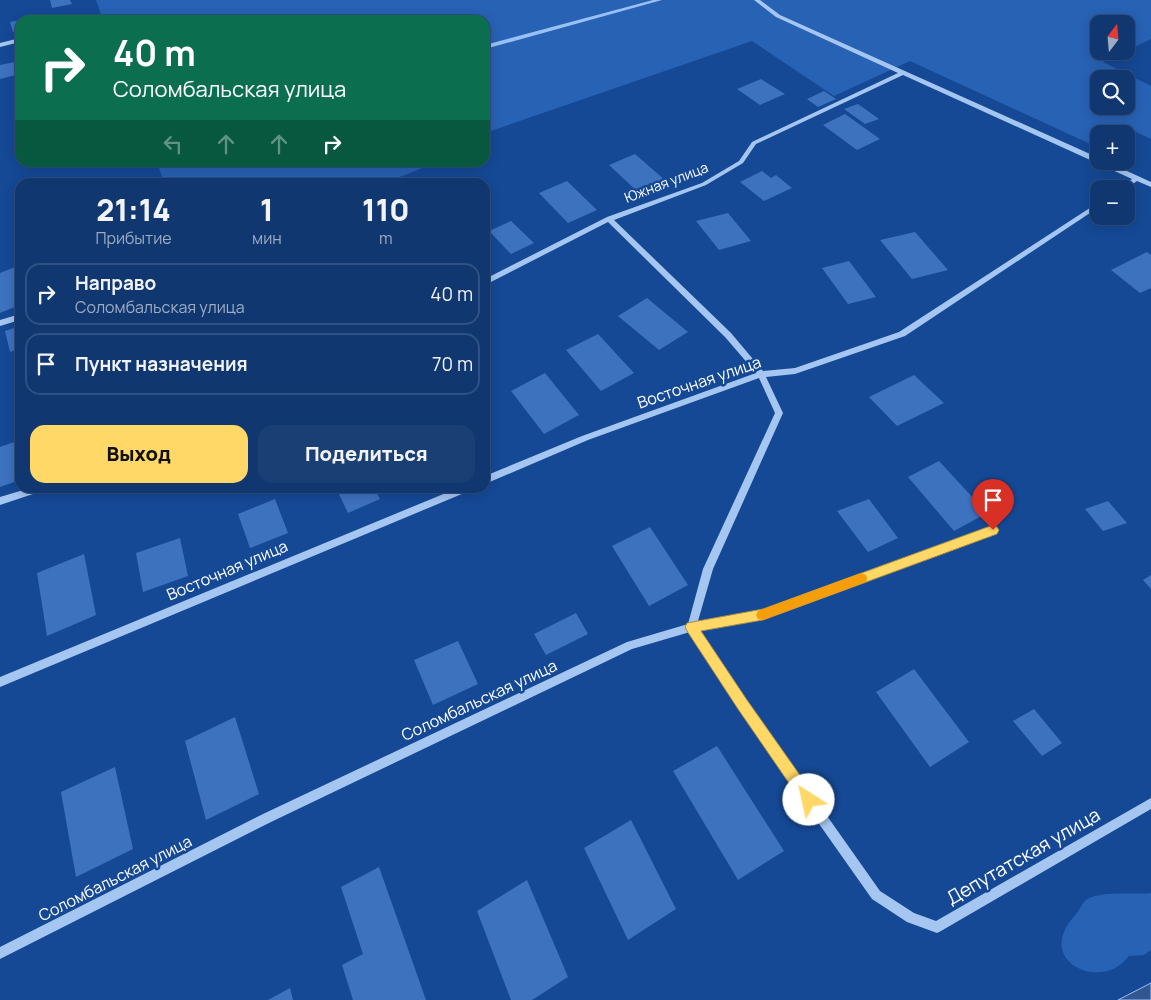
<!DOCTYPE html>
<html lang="ru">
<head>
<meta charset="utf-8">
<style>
	:root { --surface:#103770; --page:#193f75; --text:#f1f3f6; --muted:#9cacc3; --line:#305183; --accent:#ffd867 }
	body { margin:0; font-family:Manrope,sans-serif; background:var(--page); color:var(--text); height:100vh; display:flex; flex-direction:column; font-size:19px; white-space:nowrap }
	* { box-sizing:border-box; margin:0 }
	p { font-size:16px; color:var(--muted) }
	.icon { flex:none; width:28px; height:28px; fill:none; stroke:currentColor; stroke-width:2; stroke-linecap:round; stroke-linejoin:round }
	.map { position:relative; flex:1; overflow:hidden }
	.side { position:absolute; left:15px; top:178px; width:475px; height:315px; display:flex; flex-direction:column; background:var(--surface); border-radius:15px; box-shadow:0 2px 12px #0003,0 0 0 1px var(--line) }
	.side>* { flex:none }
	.guide { position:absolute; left:15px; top:15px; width:475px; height:152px; border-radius:15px; box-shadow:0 2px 12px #0003,0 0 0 1px var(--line); background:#0b6e4f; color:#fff; overflow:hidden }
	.needle { width:32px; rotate:16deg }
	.fabs { position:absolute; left:1090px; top:15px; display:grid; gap:10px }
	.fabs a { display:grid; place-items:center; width:45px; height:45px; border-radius:10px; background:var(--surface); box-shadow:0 2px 12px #0003,0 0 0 1px var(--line); font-size:25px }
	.pin { position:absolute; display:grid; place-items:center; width:42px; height:42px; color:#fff; margin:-51px -21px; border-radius:50% 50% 50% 0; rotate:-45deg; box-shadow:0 0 5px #0007 }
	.pin .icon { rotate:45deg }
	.me { position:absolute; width:55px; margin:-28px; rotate:325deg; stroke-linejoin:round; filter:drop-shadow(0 0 4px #0008) }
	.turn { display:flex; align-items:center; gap:18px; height:105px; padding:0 15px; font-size:22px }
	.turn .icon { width:65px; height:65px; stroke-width:2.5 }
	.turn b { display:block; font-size:35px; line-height:42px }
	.lanes { display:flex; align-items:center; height:48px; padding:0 15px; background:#0003; justify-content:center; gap:25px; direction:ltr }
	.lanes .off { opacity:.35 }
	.eta { display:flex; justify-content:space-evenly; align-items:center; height:85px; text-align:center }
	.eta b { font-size:30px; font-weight:800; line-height:35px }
	.cta { display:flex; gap:10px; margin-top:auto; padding:10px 15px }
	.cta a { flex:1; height:58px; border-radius:15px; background:var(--accent); color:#111; font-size:20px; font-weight:800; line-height:58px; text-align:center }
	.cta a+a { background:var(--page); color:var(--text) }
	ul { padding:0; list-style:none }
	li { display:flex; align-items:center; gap:15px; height:62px; margin:0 10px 8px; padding:0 5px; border:2px solid var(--line); border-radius:15px }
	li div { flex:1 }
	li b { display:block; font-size:19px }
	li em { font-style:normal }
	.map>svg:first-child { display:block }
	.green { fill:#2862b5; fill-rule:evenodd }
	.water { fill:#325790; stroke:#99c0f4 }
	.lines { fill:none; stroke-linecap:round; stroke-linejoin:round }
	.stream { fill:#99c0f4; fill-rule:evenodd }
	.building { fill:#3d72be }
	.minor { fill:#a6c6f2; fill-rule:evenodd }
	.route { fill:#ffd867; stroke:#a68c43 }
	.slow { fill:#f59e0b }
	.labels { text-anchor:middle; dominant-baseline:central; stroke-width:5; stroke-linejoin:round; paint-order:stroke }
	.far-street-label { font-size:14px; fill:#fff; stroke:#154996 }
	.street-label { font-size:16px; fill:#fff; stroke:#154996 }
	.near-street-label { font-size:19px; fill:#fff; stroke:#154996 }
</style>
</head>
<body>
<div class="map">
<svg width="1151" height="1000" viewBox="0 0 1151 1000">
	<rect width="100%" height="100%" fill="#154996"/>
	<path class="green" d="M96,0H1151V39L1126,51V24H1099V51H1126L1103,62L1151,86V139L1132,130L1126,134H1099V148L910,61L834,96L752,41L485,133V20H103ZM1099,79H1126V106H1099Z
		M157,163V162L435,163C412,171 375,193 353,177L336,182H164Z
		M1151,893V950L1144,955L1129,956C1125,960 1122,964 1117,967C1093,982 1051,964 1064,932C1067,924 1072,919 1077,913C1080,909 1082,903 1086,900C1100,890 1134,895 1151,893Z"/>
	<path class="water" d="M1151,983V1000H1118Z"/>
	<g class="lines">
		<path class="stream" d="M653,0H662L485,49V45Z"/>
	</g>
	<path class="building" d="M50,0H70L72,4L52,8Z
		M20,20V30L13,32L10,22Z
		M15,62L16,75L0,79V65Z
		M761,79L785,94L760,105L737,89Z
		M824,91L836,99L818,107L807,99Z
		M858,104L879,119L865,124L844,109Z
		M845,114L880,139L857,150L823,125Z
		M635,154L666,181L639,193L609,165Z
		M762,171L771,178L776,175L792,188L764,201L740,182Z
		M567,181L597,210L568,223L539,193Z
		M728,213L751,241L719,250L696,221Z
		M511,221L534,243L511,254L489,231Z
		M915,232L948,270L912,279L880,240Z
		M1147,252L1151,255V288L1140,293L1111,270Z
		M849,261L876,297L848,304L822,268Z
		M20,265V305L0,313V273Z
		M647,298L688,332L659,350L618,316Z
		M20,326V348L10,352L5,331Z
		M598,334L634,373L601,391L566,350Z
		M545,373L579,415L544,434L511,391Z
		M914,375L944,403L897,426L869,397Z
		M20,440V480L0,487V447Z
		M939,461L987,513L954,531L908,477Z
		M336,488H374L380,499L348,513Z
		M275,499L288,533L250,548L238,514Z
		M869,499L898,538L868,552L837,511Z
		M1108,501L1127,523L1103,531L1085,509Z
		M650,527L688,585L649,606L612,546Z
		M180,538L188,576L143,592L136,553Z
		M84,554L96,615L47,636L37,573Z
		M1151,575V589L1143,580Z
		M576,613L588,634L546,655L534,634Z
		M458,641L478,684L433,705L414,660Z
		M914,669L969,742L930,767L876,692Z
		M1034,709L1062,743L1042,756L1013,721Z
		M235,717L259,794L206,820L185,741Z
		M717,746L784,851L738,880L673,771Z
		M115,767L133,849L76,877L61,792Z
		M631,820L676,909L628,940L584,848Z
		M379,867L426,1000H353L342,965L363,954L341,887Z
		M527,880L568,977L532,1000H511L477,911Z
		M290,988L293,1000H268Z"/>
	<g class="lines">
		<path class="minor" d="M754,0H760L780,15L1099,158V161H1105L1151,182V187L1137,181L1126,189H1118L1132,179L903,75L756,144L743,163L706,185L614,220L731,333L763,371L795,368L899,332L1099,202V207L905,336L795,374L766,377L783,413L713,569L698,621L763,611L993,526L996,527L997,530L996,533L763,619L699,630L746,701L880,891L914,913L936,921L1151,798V809L941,931L937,933L907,922L872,899L738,709L690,632L632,649L271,822L0,959V947L263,814L627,642L688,624L703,569L775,413L759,378L588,440L485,484V476L582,436L756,373L725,337L608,222L485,285V279L607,217L702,183L739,161L752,142L898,73L776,17Z
			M20,38V42L0,47V43Z
			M20,314V320L0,326V320Z
			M30,488H43L42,491L0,505V497Z
			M458,488H470L469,491L0,687V677Z"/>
	</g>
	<path class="route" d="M993,525L997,527L999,530L997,534L763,620L701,631L747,700L814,795L816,800L814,805L809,807L804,805L738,709L687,631L685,627L687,623L763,609Z"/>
	<path class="slow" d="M861,573L866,575L867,578L866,582L763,620L758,619L756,615L758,611Z"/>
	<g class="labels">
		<g class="far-street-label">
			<text transform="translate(666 182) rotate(-21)">Южная улица</text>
		</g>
		<g class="street-label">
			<text transform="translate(699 382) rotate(-19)">Восточная улица</text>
			<text transform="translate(227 570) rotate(-23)">Восточная улица</text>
			<text transform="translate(479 700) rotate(-25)">Соломбальская улица</text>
			<text transform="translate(115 878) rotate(-27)">Соломбальская улица</text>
		</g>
		<g class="near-street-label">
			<text transform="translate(1023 856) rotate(-30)">Депутатская улица</text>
		</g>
	</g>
</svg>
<div class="fabs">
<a><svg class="needle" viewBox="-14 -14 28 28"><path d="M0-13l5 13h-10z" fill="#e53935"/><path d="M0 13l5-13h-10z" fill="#9cacc3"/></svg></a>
<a><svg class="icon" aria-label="search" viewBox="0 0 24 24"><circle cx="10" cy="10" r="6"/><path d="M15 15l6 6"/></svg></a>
<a>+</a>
<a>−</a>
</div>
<div class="pin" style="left:993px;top:530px;background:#d93025"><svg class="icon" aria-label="arrive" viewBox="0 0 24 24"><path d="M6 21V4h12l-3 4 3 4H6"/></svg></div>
<svg class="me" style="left:809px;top:800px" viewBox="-20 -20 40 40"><circle r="19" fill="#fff"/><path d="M0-13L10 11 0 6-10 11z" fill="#ffd867"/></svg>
<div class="guide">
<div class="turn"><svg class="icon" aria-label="right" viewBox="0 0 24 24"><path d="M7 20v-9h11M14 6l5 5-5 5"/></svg><div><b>40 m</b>Соломбальская улица</div></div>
<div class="lanes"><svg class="icon off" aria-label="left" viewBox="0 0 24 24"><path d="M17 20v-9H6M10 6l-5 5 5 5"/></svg><svg class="icon off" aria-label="ahead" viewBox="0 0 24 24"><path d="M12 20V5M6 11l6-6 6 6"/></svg><svg class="icon off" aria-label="ahead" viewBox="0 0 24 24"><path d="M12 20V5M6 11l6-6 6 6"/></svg><svg class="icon" aria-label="right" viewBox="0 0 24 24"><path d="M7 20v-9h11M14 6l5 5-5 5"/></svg></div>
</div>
<section class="side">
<div class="eta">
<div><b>21:14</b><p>Прибытие</p></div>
<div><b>1</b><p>мин</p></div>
<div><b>110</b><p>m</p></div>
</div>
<ul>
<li><svg class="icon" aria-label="right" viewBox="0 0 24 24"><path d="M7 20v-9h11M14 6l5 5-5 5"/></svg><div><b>Направо</b><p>Соломбальская улица</p></div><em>40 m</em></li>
<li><svg class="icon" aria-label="arrive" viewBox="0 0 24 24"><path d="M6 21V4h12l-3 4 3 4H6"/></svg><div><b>Пункт назначения</b></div><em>70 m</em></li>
</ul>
<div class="cta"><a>Выход</a><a>Поделиться</a></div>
</section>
</div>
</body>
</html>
